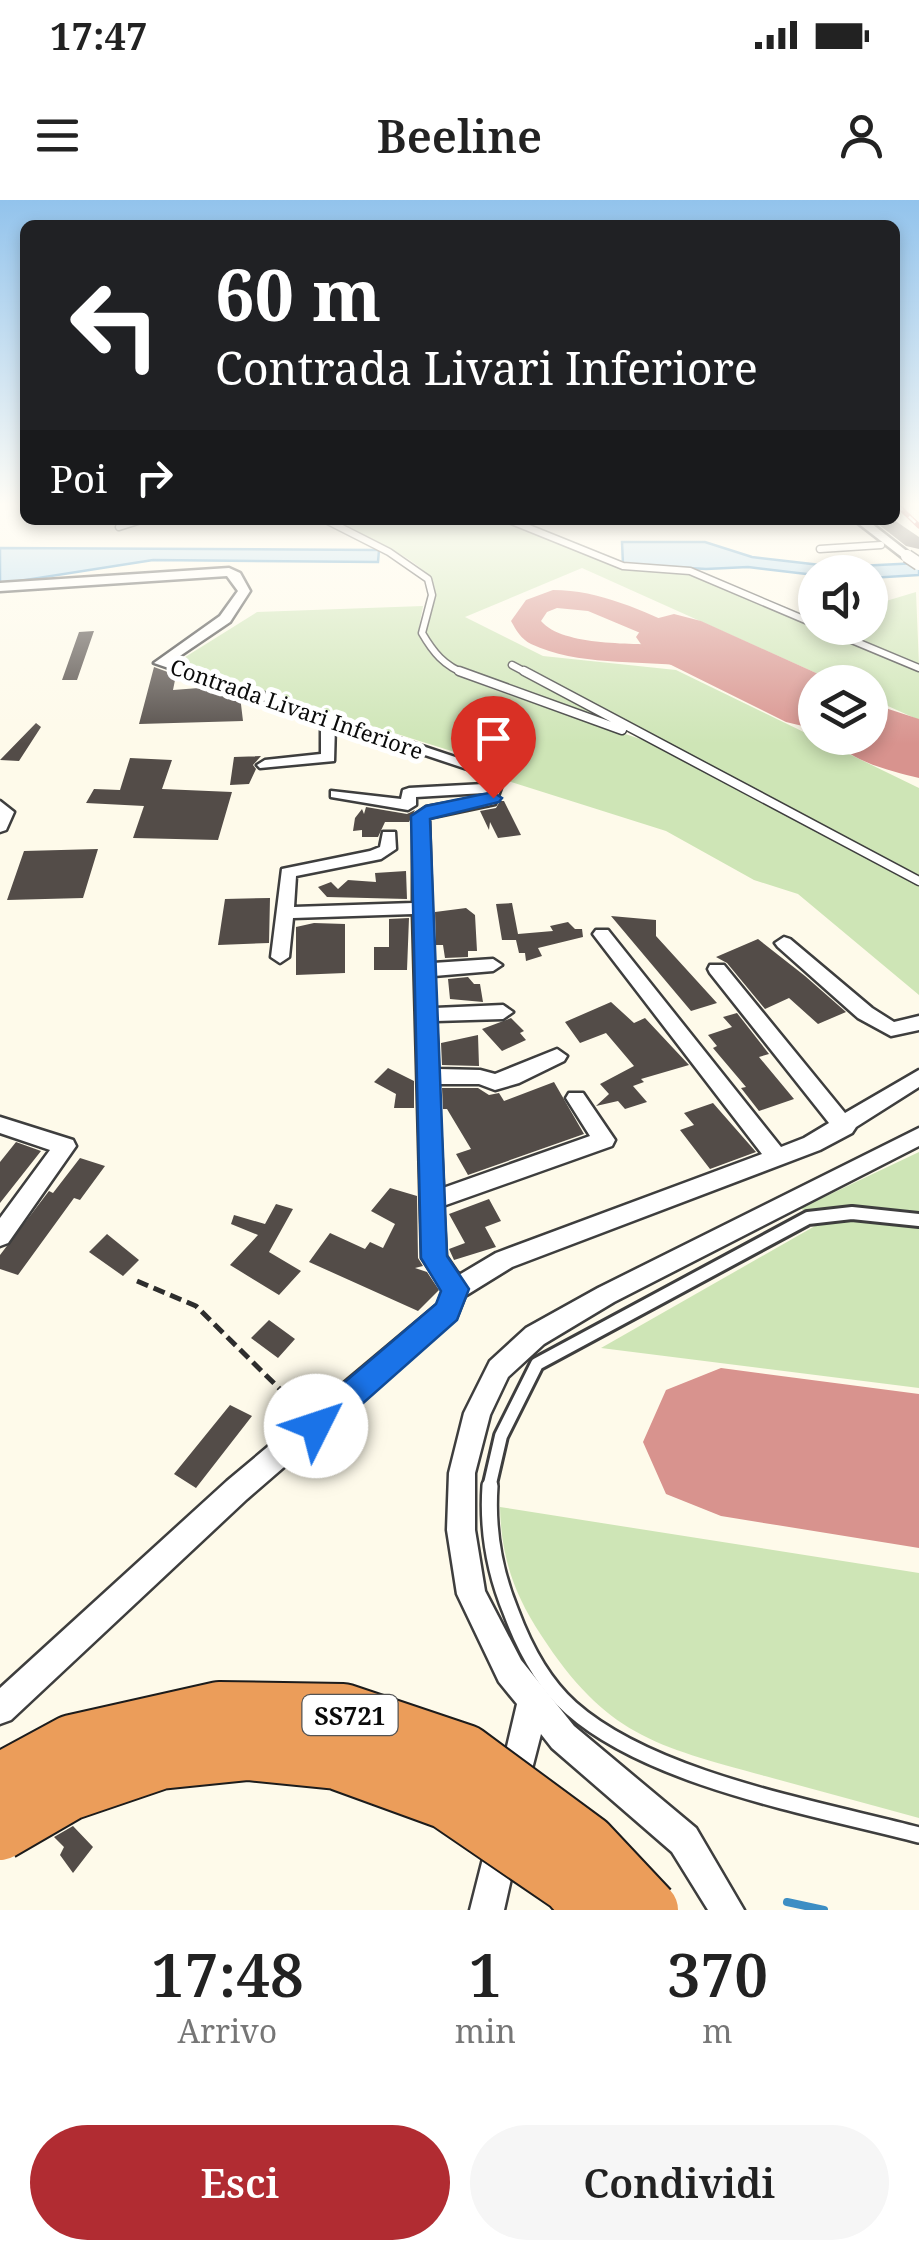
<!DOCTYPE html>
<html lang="it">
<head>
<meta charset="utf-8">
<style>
	:root { --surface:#fff; --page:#f6f6f6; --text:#222; --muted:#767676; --accent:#b12c32 }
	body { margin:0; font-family:"Noto Serif",serif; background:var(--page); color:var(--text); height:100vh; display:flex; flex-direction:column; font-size:38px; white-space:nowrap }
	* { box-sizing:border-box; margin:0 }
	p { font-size:32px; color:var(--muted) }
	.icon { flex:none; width:55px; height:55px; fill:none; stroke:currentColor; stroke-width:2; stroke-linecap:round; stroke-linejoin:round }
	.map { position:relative; height:1710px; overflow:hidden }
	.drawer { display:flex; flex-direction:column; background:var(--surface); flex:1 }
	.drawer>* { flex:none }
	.guide { position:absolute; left:20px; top:20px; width:880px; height:305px; border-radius:15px; box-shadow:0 5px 15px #0003; background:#202124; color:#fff; overflow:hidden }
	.fabs { position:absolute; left:798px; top:355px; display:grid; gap:20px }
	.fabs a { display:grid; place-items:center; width:90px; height:90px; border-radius:50%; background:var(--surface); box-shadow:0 5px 15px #0003; font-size:50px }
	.pin { position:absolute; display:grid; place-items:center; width:85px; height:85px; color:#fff; margin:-102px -42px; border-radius:50% 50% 50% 0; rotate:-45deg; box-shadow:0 0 10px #0007 }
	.pin .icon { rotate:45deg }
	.me { position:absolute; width:110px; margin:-55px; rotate:49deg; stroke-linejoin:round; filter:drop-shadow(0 0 8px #0008) }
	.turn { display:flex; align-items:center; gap:35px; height:210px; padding:0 30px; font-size:45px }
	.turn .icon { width:130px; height:130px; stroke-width:2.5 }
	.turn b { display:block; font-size:70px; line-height:85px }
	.then { display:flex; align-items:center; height:95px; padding:0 30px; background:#0003; gap:20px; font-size:38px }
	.eta { display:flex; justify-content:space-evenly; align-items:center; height:170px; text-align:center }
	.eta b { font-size:60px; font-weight:600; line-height:70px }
	.cta { display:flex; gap:20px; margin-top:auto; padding:20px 30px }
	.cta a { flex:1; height:115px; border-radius:60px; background:var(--accent); color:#fff; font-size:40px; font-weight:600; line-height:115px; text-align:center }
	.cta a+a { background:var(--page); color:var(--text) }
	.status { display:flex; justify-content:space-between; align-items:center; height:70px; padding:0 50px; background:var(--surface); direction:ltr }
	.status svg { height:28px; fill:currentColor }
	header { display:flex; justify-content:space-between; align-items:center; height:130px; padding:0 30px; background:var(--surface); font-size:45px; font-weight:600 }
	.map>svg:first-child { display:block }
	.green { fill:#cee5b6 }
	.water { fill:#b2daf2; stroke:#3d8ec4; stroke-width:2.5 }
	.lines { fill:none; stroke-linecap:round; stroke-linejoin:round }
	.stream { stroke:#3d8ec4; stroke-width:8 }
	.taxiway { fill:#d8938e; fill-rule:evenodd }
	.runway { fill:#d8938e; fill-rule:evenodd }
	.building { fill:#534c48 }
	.lane-far3-casing { stroke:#3e3e3e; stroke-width:9 }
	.lane-far2-casing { stroke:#3e3e3e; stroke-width:11 }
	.lane-far1-casing { stroke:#3e3e3e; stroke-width:18 }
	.lane-casing { stroke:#3e3e3e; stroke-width:20 }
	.street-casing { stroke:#3e3e3e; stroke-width:5 }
	.path { stroke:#2d2d2d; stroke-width:5; stroke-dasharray:12 6; stroke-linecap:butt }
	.lane-far3 { stroke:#fff; stroke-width:6 }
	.lane-far2 { stroke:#fff; stroke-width:8 }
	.lane-far1 { stroke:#fff; stroke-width:12 }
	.lane { stroke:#fff; stroke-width:15 }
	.street { fill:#fff; fill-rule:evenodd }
	.rail-casing { stroke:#b12c32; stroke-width:5 }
	.rail { stroke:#fff; stroke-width:2.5; stroke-dasharray:9; stroke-linecap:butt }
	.street-bridge-casing { stroke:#3e3e3e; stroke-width:15; stroke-linecap:butt }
	.highway-bridge-casing { stroke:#1c1c1c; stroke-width:62; stroke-linecap:butt }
	.street-bridge { stroke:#fff; stroke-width:12 }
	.highway-bridge { stroke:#eb9d5a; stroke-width:58 }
	.route { fill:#1a73e8; stroke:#114b97; stroke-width:2.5 }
	.labels { text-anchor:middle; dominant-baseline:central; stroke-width:10; stroke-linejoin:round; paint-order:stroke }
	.far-street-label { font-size:22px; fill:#0b0b0b; stroke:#fff }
	.shield { fill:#fff; stroke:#545454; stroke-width:2.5 }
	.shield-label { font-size:25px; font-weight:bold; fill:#0b0b0b }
</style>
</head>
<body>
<div class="status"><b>17:47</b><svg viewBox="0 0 49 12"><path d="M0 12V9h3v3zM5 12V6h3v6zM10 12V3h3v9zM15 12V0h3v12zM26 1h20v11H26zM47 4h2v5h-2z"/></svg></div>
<header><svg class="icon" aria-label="menu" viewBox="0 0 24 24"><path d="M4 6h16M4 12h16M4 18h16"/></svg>Beeline<svg class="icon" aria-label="person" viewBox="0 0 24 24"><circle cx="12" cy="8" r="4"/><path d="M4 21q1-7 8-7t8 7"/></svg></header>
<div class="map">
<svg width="919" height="1710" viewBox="0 0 919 1710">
	<rect width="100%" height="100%" fill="#fefaea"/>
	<path class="green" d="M331,320H507L609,364L687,373L919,471V520L870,498V482H836L582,368L465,417L543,456L676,470L919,588V677L519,465L515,467L615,523L454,468L436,452L426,432C427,418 438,398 434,385C425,359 355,332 331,320Z
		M916,392L919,465L830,428H870V395L886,401Z
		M423,406L418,433L430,453L448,470L492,489L658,545L919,684V795L798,694L754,680L666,631L505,580L496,565L174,464L257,412Z
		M919,952V1012L850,1006L805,1012L801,1008Z
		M856,1019L919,1026V1188L601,1148L815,1026Z
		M500,1307L919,1373V1618C868,1604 816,1590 765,1576C655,1546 606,1535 541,1435C514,1394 501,1357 500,1307Z"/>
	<path class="water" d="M622,342H705L752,357L838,367L919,363V375L870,378V372L815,375L748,367L706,369L623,364Z
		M0,348L379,350L378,362L153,360L0,384Z"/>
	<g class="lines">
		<path class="stream" d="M787,1702L824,1710"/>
		<path class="taxiway" d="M553,390C600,390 643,411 685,430L689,437L685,444L676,446L747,460L752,467L747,474C728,479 706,468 686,466C636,460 578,466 531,444C521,439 516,430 511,421L526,400ZM557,408L588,411L669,445C636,443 563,447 541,421L547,412Z"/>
		<path class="runway" d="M674,414L701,421L836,482H815V529L786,522L647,453L636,437L647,421Z
			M870,503L919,519V578C891,571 850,562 833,538H870Z
			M721,1168L919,1194V1348L721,1316L666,1294L643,1242L666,1190Z"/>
	</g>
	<path class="building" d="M873,320H894L919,337V349L906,346Z
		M94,431L77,480H62L79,432Z
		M154,467L176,475L173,490L212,487L240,496L243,521L139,524Z
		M36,523L41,527L19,561L0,560Z
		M261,556L253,565L256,569L249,584L230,585L234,557Z
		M130,558L172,560L162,589L232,592L218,640L133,638L144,606L86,603L94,589L120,590Z
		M500,601H504L521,635L498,638L490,622L489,630L480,611L496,608Z
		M366,607L407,614L415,610L409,622H385L378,637H362V630L353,631L355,618L362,609L364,614Z
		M98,649L83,698L7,700L24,651Z
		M406,671L407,699L327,697L318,687L331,682L338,689L348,680L376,682L375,673Z
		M270,698L269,743L218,745L225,699Z
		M512,703L518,734L553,731L550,726L568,722L575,729H582L583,737L538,748L542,756L526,761L525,753H519L516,740H502L496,704Z
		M466,708L475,715L477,751H468V757L445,758L443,745H436L435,712Z
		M611,716L656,720V736L717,803L691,811Z
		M409,718L407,770H374V747H389V719Z
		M314,723L345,724V773L296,775V727Z
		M758,739L805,776L846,812L818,824L789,798L765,809L727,763L716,757Z
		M468,777L474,784H480L483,802L450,799L448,779Z
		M611,802L634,823L645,818L689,865L641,879L644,882L633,886L647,902L625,909L618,901L596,906L609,894L600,884L634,866L606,833L580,843L565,822Z
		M737,813L769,854L759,857L794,899L759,911L741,888L746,887L713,848L717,846L708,835L732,827L723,817Z
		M511,818L524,831L520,833L526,840L502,851L482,829Z
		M478,835L479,866L442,865L441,843Z
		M388,868L414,881V908H394L396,894L374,882Z
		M554,882L584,934L468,975L456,954L471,949L447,909H443L442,888H478L489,895L499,893L504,901Z
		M713,903L756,952L710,969L680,930L694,925L684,913Z
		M16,942L41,951L0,1003V962Z
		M80,958L105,966L80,1000L74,998L18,1075L0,1069V1055L49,991L53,993Z
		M390,988L417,996L418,1058L423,1066L415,1068L427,1072L439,1090L418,1111L309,1062L330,1033L365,1049L370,1042L383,1048L395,1024L371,1011Z
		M489,999L501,1021L485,1027L496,1047L454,1060L449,1049L465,1043L449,1014Z
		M276,1004L293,1009L269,1052L301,1071L279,1095L230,1065L258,1035L231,1024L234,1015L265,1024Z
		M107,1034L139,1060L123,1076L89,1052Z
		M269,1120L295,1139L278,1158L251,1138Z
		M230,1205L252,1216L196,1288L174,1274Z
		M73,1626L93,1647L73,1673L60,1655L64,1647L54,1637Z"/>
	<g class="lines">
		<g class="lane-far3-casing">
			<path id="lane-far3" d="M326,320L389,352L428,379L432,395L422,433C433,452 444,466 466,474
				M509,320L623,366L690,371L815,424
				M119,327L141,320
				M820,349L881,345
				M823,428L919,468
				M512,465L529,474"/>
		</g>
		<g class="lane-far2-casing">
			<path id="lane-far2" d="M459,471L622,530
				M524,471L919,681"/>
		</g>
		<g class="lane-far1-casing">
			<path id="lane-far1" d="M489,1288L501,1236L537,1164L808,1018L852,1013L919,1020"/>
		</g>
		<g class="lane-casing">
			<path id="lane" d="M490,1286C487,1330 494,1371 511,1412C524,1447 543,1483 571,1508C652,1580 816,1608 919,1635"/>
		</g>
		<g class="street-casing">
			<path id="street" d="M854,320H867L913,356L903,358Z
				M229,368L240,373L250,391L230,422L171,462L497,571L501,588L495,604L429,618L433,763L493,759L502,765L493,771L434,776L435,808L503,805L513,812L503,819L436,821L438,869L480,870L495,874L557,849L567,856L564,861L519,883L495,890L479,884H438L443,988L590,936L566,898L569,893H583L615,940L612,946L443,1006L446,1056L459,1075L496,1053L762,954L596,738L593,734L596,730H608L781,947L804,938L829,923L710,773L708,769L710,765H724L845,913L919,870V887L856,927L852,933L820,950L512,1067L465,1096L456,1118L247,1299L11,1520L0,1524V1488L227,1281L438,1104L443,1090L422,1058L413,714L293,718L289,757L280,763L271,757L282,669L370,651L380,647L383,632H395L396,649L381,659L296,676L294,707L413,703V616L426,607L482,597L484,593L416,597V605L408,610L331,597V591L401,599L403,590L409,588L484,584L482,574L335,525L334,561L260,568L257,565L265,560L321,554V520L154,463L220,416L238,391L227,376L0,391V383Z
				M0,601L14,612L6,630L0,632Z
				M784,737L790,739L872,808L894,822L919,816V830L891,836L858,818L778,747L775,743Z
				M0,917L73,940L76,946L8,1043L0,1046V1018L50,950L0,933Z
				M919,928V946L614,1102L544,1144L508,1177L490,1215L475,1273V1330L485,1391L521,1460L574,1526L696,1628L744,1710H708L672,1652L552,1548L541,1534L525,1596L514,1601L503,1596L498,1585L517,1504L499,1482L457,1394L447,1330L449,1273L464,1213L490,1161L526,1128L598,1088Z
				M502,1626L514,1631L519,1643L504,1710H470L490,1631Z"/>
		</g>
		<path class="path" d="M137,1081L196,1106L299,1208"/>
		<use href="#lane-far3" class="lane-far3"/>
		<use href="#lane-far2" class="lane-far2"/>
		<use href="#lane-far1" class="lane-far1"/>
		<use href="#lane" class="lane"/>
		<use href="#street" class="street"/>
		<g class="rail-casing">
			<path id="rail" d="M896,304L919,326"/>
		</g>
		<use href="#rail" class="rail"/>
		<g class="street-bridge-casing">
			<path id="street-bridge" d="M907,356L919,364"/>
		</g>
		<g class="highway-bridge-casing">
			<path id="highway-bridge" d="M0,1583L72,1544L219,1511L343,1513L465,1554L587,1644L649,1710
				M0,1631L69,1591L160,1560L248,1551L337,1560L447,1600L570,1684L593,1710"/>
		</g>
		<use href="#street-bridge" class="street-bridge"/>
		<use href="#highway-bridge" class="highway-bridge"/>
	</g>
	<linearGradient id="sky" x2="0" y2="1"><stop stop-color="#92c3ec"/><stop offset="0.56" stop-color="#fffdf6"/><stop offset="1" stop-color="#fffdf6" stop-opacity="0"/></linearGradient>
	<rect width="919" height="544" fill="url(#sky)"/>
	<path class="route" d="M493,592L502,598L499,602L430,619L447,1056L469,1089L457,1120L326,1236L316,1240L305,1236L301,1226L305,1216L436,1104L441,1091L421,1058L411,616L426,606Z"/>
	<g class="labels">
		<g class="far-street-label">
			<text transform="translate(297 508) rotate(19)">Contrada Livari Inferiore</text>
		</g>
		<rect class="shield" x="302.5" y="1495" width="95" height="40" rx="8"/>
		<g class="shield-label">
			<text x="350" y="1515">SS721</text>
		</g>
	</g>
</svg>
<div class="fabs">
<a><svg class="icon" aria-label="sound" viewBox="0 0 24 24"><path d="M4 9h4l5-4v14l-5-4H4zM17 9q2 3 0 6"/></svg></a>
<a><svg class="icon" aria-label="layers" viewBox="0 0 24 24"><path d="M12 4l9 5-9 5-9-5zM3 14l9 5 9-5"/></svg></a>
</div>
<div class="pin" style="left:493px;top:598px;background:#d93025"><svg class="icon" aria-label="arrive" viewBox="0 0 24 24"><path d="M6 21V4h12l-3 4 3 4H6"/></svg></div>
<svg class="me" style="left:316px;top:1226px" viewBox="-20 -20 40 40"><circle r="19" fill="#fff"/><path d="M0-13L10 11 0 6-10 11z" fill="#1a73e8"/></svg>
<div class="guide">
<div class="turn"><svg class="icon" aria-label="left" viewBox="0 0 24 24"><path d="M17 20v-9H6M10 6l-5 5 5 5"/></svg><div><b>60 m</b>Contrada Livari Inferiore</div></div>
<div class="then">Poi<svg class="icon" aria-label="right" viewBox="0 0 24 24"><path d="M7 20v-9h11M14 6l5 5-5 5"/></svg></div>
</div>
</div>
<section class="drawer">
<div class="eta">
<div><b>17:48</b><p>Arrivo</p></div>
<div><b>1</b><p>min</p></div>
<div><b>370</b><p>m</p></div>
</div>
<div class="cta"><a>Esci</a><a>Condividi</a></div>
</section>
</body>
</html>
